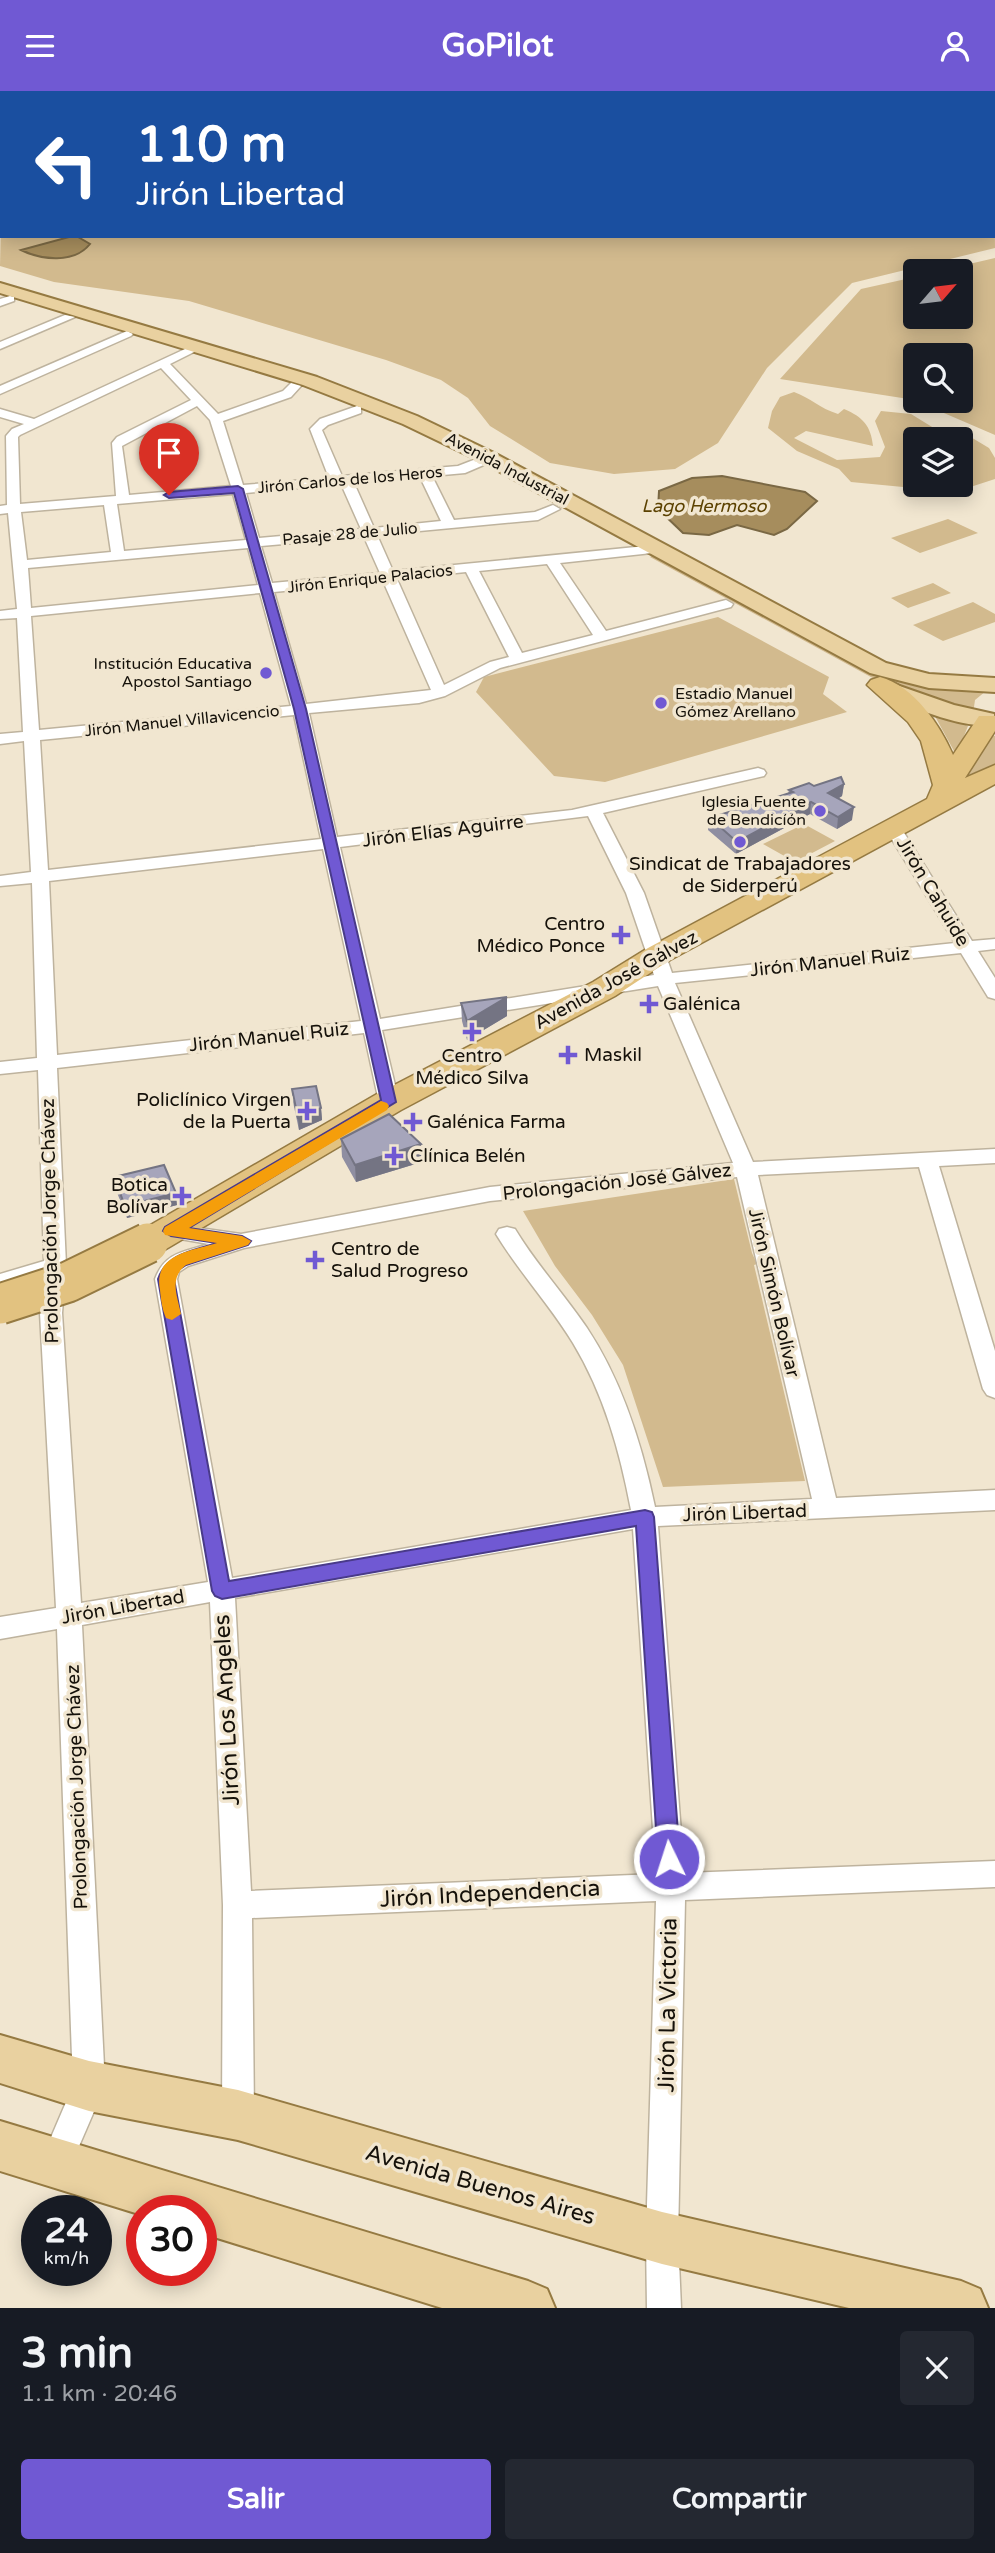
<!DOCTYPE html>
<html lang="es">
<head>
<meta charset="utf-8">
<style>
	:root { --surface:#171b24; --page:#242831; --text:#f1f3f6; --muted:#9ea1a6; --accent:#7059d3 }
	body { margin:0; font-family:"Varela Round",sans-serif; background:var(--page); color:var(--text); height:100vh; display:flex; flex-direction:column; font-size:26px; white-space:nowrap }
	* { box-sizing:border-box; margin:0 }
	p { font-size:23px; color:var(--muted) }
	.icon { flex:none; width:38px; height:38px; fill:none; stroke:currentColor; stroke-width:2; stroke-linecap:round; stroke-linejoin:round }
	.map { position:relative; height:2217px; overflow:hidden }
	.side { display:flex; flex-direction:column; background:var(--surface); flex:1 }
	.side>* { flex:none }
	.guide { position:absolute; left:0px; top:0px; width:996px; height:147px; box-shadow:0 4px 18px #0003; background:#1a4fa0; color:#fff; overflow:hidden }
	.needle { width:46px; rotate:62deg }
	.buttons { position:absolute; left:903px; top:168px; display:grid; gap:14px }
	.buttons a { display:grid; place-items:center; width:70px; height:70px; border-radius:7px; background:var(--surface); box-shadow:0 4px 18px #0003; font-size:35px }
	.speed { position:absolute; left:21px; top:2104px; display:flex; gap:14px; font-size:35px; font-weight:700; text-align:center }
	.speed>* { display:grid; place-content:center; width:91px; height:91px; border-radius:50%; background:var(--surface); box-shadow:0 4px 18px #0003; line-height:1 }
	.speed small { font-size:18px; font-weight:400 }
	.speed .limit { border:10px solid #d22; background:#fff; color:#111 }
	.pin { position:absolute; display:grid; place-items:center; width:60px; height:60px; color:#fff; margin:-72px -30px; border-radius:50% 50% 50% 0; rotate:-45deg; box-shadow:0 0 7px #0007 }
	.pin .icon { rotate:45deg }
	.me { position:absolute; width:77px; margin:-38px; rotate:356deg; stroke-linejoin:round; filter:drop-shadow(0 0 5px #0008) }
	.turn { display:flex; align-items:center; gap:24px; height:147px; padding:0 21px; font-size:32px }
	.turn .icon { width:91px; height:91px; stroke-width:2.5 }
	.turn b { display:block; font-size:49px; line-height:60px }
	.round { display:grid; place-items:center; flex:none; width:74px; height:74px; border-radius:7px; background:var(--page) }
	.summary { display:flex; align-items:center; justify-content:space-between; height:119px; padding:0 21px }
	h1 { font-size:42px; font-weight:700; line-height:52px }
	.primary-button { display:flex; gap:14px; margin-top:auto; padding:14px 21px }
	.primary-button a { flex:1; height:80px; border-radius:7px; background:var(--accent); color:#fff; font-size:28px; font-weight:700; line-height:80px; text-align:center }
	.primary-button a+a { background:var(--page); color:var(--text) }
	header { display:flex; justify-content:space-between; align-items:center; height:91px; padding:0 21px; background:var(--accent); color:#fff; font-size:32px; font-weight:700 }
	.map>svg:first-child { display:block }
	.green { fill:#d2ba8e; fill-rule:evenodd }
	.water { fill:#a68d5d; stroke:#7a6844; stroke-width:2 }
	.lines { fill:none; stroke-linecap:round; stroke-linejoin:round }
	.minor-casing { stroke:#beb39e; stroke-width:3 }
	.tertiary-casing { stroke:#beb39e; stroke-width:4 }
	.primary-casing { stroke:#957a42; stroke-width:4 }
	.trunk-casing { stroke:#957a42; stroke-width:3 }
	.minor { fill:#fff; fill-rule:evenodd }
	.tertiary { fill:#fff; fill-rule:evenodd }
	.primary { fill:#e9d1a0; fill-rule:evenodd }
	.trunk { fill:#e2c280; fill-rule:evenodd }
	.trunk-bridge-casing { stroke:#957a42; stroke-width:43; stroke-linecap:butt }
	.trunk-bridge { stroke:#e2c280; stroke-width:39 }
	.wall { fill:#8f8ea1 }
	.shaded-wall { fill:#747483 }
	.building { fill:#a6a5bb; stroke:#747483; stroke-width:2 }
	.route { fill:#7059d3; stroke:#493a89; stroke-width:2 }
	.slow { fill:#f59e0b }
	.poi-dot { fill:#7059d3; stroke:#f1e6d0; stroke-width:2.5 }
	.labels { text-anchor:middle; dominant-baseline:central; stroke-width:7; stroke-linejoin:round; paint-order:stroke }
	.far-street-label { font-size:16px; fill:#15110a; stroke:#f1e6d0 }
	.far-poi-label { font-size:16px; fill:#15110a; stroke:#f1e6d0; text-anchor:end }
	.far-water-label { font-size:18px; font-style:italic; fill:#5b4100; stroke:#f1e6d0 }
	.street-label { font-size:19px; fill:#15110a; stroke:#f1e6d0 }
	.poi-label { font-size:19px; fill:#15110a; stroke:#f1e6d0; text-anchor:start }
	.near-street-label { font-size:23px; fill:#15110a; stroke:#f1e6d0 }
</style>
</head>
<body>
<header><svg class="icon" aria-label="menu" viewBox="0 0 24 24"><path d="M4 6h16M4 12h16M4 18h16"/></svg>GoPilot<svg class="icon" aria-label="person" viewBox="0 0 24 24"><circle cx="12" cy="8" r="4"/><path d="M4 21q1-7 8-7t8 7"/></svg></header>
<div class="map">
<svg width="995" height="2217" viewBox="0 0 995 2217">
	<rect width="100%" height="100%" fill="#f1e6d0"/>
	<path class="green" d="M563,0H894L899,2H571Z
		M994,48L995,157L852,192L767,277L718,352L675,378L614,383L550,372L490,335L468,307L441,289L386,269L189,210L54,191L0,175L2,87V145H994Z
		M995,167V344L916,310H961V264H915V309L780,288L861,198L915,186V226H961V180H939Z
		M794,301C811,307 819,317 838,323L844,318C863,326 871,335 873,355L806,340L794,347L837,369L880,366L885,356L875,330L881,320L911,323L937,339L964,342L989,357L995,367V388L955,401L851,391L839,378L797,360L768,337L772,320L780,306ZM915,348H961V394H915Z
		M948,428L978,442L920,462L891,447Z
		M655,463L873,581L924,595L986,600L975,609L973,623L880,591L650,466Z
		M933,492L951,502L908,517L891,507Z
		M973,511L995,523V531L943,550L913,534Z
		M718,526L829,586L823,603L847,621L605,691L554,685L476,601L484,586Z
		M931,618L968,635L958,660H954Z
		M992,644L995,645V673L966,685Z
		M804,733L835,750L795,771L763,753Z
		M734,1088L752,1162L757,1173L754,1174L805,1390L663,1396L623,1274L592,1224L555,1175L523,1120Z"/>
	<path class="water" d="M69,146H78L90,153C74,173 41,169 21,159Z
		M722,385L805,401L817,410L787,438L774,444L737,434L709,444L683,442L658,418L659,400L692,387Z"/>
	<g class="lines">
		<g class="minor-casing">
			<path id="minor" d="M10,205L14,206V210L0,215V208Z
				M65,224L75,226L0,258V251Z
				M127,240L133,243L131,245L0,303V295Z
				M198,252L202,253V257L170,273L218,323L283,300L291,292L301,295L291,306L223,330L243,394L329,387L310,338L320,328L357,315L361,316V322L328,334L322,339L342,385L458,375L489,363L495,367L493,370L465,382L432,385L454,429L535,421L553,414L560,418L538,429L377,444L393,480L656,454L661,455V461L560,472L606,540L726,509L733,513L731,516L500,577L445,605L419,612L309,622L337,746L572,719L758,677L764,679L766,682L764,685L603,722L644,802L672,882L955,852L885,737L893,732L901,737L972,850L995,848V858L978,860L995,887V908L988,906L961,862L675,892L753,1071L995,1058V1072L939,1075L995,1260V1307L987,1304L983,1298L919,1076L758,1084L836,1407L995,1399V1419L658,1435L684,1782L995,1770V1796L685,1809L678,2147L681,2217H647L646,2147L656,1810L252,1827L254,2024L249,2035L238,2040L227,2035L222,2024L223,1814L210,1511L82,1534L105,1995L67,2083L56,2088L45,2083L40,2072L73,1995L57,1538L0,1548V1526L56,1517L40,1222L43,1186L0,1199V1183L44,1170L38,979L0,983V971L37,967L32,792L0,795V785L31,781L24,650L0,653V643L23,641L17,527L0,528V520L17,518L8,422L0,423V415L7,414L6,345L12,338L24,333L0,326V318L34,328ZM161,277L191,309L117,346L112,352L116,405L20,413L18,346L20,344ZM197,315L210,329L231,395L129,404L122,355ZM420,386L441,430L374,437L354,392ZM341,393L361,438L259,447L246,402ZM233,403L246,449L124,460L117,413ZM104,414L111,461L27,469L21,421ZM364,446L380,482L272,492L261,455ZM248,457L258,494L31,517L28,477ZM547,473L593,544L522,562L479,480ZM466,481L509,566L490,571L444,594L397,488ZM383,490L431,599L306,613L274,501ZM260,502L291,615L39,639L31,525ZM294,624L321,748L48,779L40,649ZM588,725L626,802L654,884L380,928L340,756ZM323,758L361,930L57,964L49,790ZM658,895L733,1072L490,1096L241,1143L171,1133L163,1135L160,1140L163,1145L209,1153C184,1161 165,1161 155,1188L208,1491L81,1512L62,1222L66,1174L57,977L364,942L379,1011L382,1016H396L399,1011L382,939ZM737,1086L812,1408L655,1416C642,1353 622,1290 587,1237C564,1203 536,1173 515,1138L507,1136L499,1138L496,1143C519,1181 550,1214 573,1252C604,1303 620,1361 631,1419L232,1487L177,1188L179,1181L188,1175L244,1157L490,1110ZM633,1438L656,1783L251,1800L235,1507Z"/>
		</g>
		<g class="tertiary-casing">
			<path id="tertiary" d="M225,0H240L224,2Z
				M0,68H2V74H0Z"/>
		</g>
		<g class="primary-casing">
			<path id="primary" d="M0,192L317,286L417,325L496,363L886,572L929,583L995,587V601L929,597L870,582L482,371L403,333L303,294L0,202Z
				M888,591L954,614L994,623L995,631C973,644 903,612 879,603L876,598L879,593Z
				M0,1944L89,1970L238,1999L662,2121L961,2190L980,2198L988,2217H849L662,2173L238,2049L89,2020L0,1992Z
				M0,2030L528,2190L547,2198L555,2217H442L201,2142V2119H142V2124L0,2080Z"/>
		</g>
		<g class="trunk-casing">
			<path id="trunk" d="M880,586C914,595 940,634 953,664L979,625H995V640L965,687L995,674V693L670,869L615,905L401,1019L161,1161L148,1165L135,1161L130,1152L135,1143L377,1003L593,891L648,857L927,708L933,694L921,650L908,631L867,594L871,589Z"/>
		</g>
		<use href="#minor" class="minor"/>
		<use href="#tertiary" class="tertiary"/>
		<use href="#primary" class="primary"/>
		<use href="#trunk" class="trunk"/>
		<g class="trunk-bridge-casing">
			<path id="trunk-bridge" d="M0,1213L68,1191L148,1152"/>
		</g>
		<use href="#trunk-bridge" class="trunk-bridge"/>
	</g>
	<path class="wall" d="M844,693L842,705L838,708L852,729L837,738L810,723L736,763L708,739L710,727L788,703L789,699L814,695Z
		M507,906V925L467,949L462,930L461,912Z
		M292,998L321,1017L322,1029L299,1039L293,1011Z
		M341,1048L422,1071L356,1091L342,1066Z
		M114,1086L177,1114L127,1127L116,1099Z"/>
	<path class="shaded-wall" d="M844,693L842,705L826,714L828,702Z
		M811,711L810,723L736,763L737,751Z
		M854,716L852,729L837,738L838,726Z
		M507,906V925L467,949V930Z
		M321,1017L322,1029L299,1039L298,1027Z
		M421,1053L422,1071L356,1091L355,1074Z
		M176,1102L177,1114L127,1127L125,1115Z"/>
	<path class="building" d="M841,686L844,693L828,702L854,716L838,726L811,711L737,751L710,727L793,701L789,699L809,692L814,695Z
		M507,906L467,930L461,912Z
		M316,995L321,1017L298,1027L292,998Z
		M389,1023L421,1053L355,1074L341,1048Z
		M164,1074L176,1102L125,1115L114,1086Z"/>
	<path class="route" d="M238,395L243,398L306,618L396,1011L189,1137L242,1145L251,1150L248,1154L186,1174L177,1180L174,1188L229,1490L645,1419L652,1421L654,1426L680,1768L677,1775L669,1778L662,1775L658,1768L636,1435L222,1508L215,1505L212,1500L158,1188C167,1162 193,1160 217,1152L171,1145L163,1140L165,1136L381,1009L294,618L234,402L169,407L164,404L169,401Z"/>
	<path class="slow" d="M381,1010L387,1012L389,1015L387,1019L189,1137L242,1145L251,1150L248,1154L186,1174C169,1187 177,1204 181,1223L172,1229L166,1227C162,1218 161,1209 160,1199C153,1163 191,1160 217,1152L165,1144L163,1140L165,1136Z"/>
	<g class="poi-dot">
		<circle cx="266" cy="582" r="7"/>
		<circle cx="661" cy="612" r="7"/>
		<circle cx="820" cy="720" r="7"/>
		<circle cx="740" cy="751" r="7"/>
		<path d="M617.5 833.5h7v7h7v7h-7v7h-7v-7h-7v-7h7z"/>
		<path d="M645.5 902.5h7v7h7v7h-7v7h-7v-7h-7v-7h7z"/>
		<path d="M468.5 930.5h7v7h7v7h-7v7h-7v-7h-7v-7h7z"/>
		<path d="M564.5 953.5h7v7h7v7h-7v7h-7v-7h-7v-7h7z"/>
		<path d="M303.5 1009.5h7v7h7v7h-7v7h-7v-7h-7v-7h7z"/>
		<path d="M409.5 1020.5h7v7h7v7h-7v7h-7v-7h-7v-7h7z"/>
		<path d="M390.5 1054.5h7v7h7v7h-7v7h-7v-7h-7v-7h7z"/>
		<path d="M178.5 1094.5h7v7h7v7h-7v7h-7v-7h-7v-7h7z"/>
		<path d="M311.5 1158.5h7v7h7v7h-7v7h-7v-7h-7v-7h7z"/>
	</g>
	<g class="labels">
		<g class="far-street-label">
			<text transform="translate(507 378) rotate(28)">Avenida Industrial</text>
			<text transform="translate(350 389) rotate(-5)">Jirón Carlos de los Heros</text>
			<text transform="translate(350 443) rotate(-5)">Pasaje 28 de Julio</text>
			<text transform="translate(370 488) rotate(-6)">Jirón Enrique Palacios</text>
			<text transform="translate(182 630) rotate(-6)">Jirón Manuel Villavicencio</text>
		</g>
		<g class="far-poi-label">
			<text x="252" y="573">Institución Educativa<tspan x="252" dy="18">Apostol Santiago</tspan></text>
			<text x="675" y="603" text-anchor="start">Estadio Manuel<tspan x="675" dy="18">Gómez Arellano</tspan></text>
			<text x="806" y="711">Iglesia Fuente<tspan x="806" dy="18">de Bendicíón</tspan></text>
		</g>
		<g class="far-water-label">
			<text x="704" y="415">Lago Hermoso</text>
		</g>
		<g class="street-label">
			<text transform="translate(443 740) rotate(-7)">Jirón Elías Aguirre</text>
			<text transform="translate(933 801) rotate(59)">Jirón Cahuide</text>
			<text transform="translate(830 871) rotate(-6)">Jirón Manuel Ruiz</text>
			<text transform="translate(616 889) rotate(-29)">Avenida José Gálvez</text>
			<text transform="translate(269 946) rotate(-6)">Jirón Manuel Ruiz</text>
			<text transform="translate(617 1091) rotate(-6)">Prolongación José Gálvez</text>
			<text transform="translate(50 1130) rotate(-91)">Prolongación Jorge Chávez</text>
			<text transform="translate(774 1202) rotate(77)">Jirón Simón Bolívar</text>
			<text transform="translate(745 1422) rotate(-2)">Jirón Libertad</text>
			<text transform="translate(123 1516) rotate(-10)">Jirón Libertad</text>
			<text transform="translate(77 1696) rotate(-92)">Prolongación Jorge Chávez</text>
		</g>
		<g class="poi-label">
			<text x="740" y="773" text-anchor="middle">Sindicat de Trabajadores<tspan x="740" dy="22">de Siderperú</tspan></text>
			<text x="605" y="833" text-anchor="end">Centro<tspan x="605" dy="22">Médico Ponce</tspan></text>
			<text x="663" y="913">Galénica</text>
			<text x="584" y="964">Maskil</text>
			<text x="472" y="965" text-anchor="middle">Centro<tspan x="472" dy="22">Médico Silva</tspan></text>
			<text x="291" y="1009" text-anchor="end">Policlínico Virgen<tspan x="291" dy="22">de la Puerta</tspan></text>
			<text x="427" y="1031">Galénica Farma</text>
			<text x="410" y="1065">Clínica Belén</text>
			<text x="168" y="1094" text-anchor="end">Botica<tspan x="168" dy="22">Bolívar</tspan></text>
			<text x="331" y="1158">Centro de<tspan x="331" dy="22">Salud Progreso</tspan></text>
		</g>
		<g class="near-street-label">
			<text transform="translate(227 1619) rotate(-93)">Jirón Los Angeles</text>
			<text transform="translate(490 1803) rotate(-3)">Jirón Independencia</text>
			<text transform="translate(668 1914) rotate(-89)">Jirón La Victoria</text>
			<text transform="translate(480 2094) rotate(16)">Avenida Buenos Aires</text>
		</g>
	</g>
</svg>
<div class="buttons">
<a><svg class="needle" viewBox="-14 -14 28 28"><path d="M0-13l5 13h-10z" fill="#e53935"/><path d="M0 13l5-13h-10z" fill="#9ea1a6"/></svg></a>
<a><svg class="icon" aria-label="search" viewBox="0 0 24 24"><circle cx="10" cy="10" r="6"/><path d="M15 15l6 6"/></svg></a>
<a><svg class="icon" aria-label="layers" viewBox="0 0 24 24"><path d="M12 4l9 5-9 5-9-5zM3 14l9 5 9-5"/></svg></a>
</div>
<div class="speed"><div>24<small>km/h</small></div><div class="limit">30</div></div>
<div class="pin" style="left:169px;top:404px;background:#d93025"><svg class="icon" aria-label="arrive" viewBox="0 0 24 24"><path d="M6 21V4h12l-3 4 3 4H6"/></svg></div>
<svg class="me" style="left:669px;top:1768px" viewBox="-20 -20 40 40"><circle r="17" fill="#7059d3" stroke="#fff" stroke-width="3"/><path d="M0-11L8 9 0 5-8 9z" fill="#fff"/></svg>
<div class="guide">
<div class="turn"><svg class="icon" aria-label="left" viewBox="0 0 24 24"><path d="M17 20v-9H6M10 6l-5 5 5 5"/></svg><div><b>110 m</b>Jirón Libertad</div></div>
</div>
</div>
<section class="side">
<div class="summary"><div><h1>3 min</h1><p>1.1 km · 20:46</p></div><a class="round"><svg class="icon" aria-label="close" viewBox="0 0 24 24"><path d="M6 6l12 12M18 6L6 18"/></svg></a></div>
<div class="primary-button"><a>Salir</a><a>Compartir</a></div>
</section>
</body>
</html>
